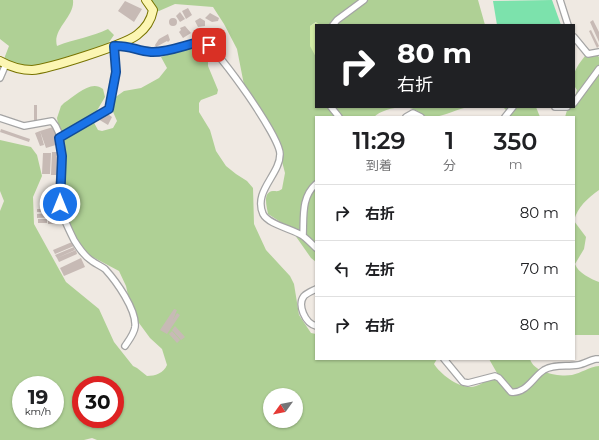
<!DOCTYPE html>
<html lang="ja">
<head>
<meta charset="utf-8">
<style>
	:root { --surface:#fff; --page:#f6f6f6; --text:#202124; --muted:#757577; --line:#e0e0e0 }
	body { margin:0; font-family:Montserrat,"Noto Sans JP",sans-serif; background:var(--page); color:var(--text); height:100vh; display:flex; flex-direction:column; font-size:15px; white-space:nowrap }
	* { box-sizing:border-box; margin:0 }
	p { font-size:13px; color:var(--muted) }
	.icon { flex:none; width:22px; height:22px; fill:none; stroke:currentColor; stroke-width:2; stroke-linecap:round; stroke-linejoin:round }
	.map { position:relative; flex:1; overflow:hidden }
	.panel { position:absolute; left:315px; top:116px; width:260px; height:244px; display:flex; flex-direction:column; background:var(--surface); border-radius:0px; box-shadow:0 1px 3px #0004 }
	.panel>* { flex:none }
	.banner { position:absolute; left:315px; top:24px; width:260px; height:84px; border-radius:0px; box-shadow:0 1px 3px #0004; background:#202124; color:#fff; overflow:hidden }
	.needle { width:26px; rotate:237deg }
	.buttons { position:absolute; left:263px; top:388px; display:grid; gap:8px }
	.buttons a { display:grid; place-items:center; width:40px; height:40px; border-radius:50%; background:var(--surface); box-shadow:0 1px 3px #0004; font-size:20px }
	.speed { position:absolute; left:12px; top:376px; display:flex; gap:8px; font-size:20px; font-weight:700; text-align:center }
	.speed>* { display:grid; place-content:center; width:52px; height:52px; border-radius:50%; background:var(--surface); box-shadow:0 1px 3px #0004; line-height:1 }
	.speed small { font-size:10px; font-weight:400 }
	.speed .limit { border:6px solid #d22; background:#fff; color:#111 }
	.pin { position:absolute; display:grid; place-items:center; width:34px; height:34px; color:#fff; margin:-17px; border-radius:8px; box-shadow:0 2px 6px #0006 }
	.me { position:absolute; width:44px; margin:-22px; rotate:0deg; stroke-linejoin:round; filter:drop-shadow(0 0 3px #0008) }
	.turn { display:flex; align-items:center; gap:14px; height:84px; padding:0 16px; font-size:18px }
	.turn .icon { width:52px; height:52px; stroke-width:2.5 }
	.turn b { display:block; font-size:28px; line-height:34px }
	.eta { display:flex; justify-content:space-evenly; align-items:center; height:68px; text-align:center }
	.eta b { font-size:24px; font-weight:600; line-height:28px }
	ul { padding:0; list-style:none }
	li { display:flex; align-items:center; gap:12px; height:56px; padding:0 16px; border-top:1px solid var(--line) }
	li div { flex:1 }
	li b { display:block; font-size:15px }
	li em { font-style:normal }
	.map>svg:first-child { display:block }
	.grass { fill:#d2eca5 }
	.forest { fill:#afd095; fill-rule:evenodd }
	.pitch { fill:#7ce2ac }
	.building { fill:#c7bab5 }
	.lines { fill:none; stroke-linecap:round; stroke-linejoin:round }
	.minor-casing { stroke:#a4a4a4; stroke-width:8 }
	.secondary-casing { stroke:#787400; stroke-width:10 }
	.minor { stroke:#fff; stroke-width:5.5 }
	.secondary { stroke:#fcf6b3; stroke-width:8 }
	.route-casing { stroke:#114b97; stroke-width:10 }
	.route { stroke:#1a73e8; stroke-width:7 }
</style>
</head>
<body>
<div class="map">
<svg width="599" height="440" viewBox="0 0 599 440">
	<rect width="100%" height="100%" fill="#efe9e2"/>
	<path class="grass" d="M317,22L320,25H316V57C308,45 308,41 310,26Z"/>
	<path class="forest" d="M0,0H73C75,17 52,29 57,46C74,39 92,37 108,29L114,35L107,45L73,56L44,68L2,64L9,46L0,39Z
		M150,0H478L485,25H320L316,22L310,26V46L316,57V107H468C458,109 443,116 435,117C423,118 424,114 415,110C405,104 382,109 374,117H316V262L311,258L290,228L268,214C267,207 262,192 273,191C277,191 278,192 282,189L285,173L278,146L245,90L237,49L224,24L213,7L175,4L159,11L155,10Z
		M200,44L208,53V66L218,90L217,94L201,100L199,103V112L210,130L216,151L226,166L236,174L247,181L253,188L254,224L266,250L290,276L294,284L299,315L311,333L316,334V359H437L434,364C441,375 462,391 476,386C483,384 491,377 497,373L489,359H530C534,373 559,377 572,375C581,373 589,367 599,366V440H97L92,438L84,440H0V211L4,201L0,191V140L31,147L37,155L42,176L33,197L34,224L66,282L99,309L114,342L133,366L137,368L147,376C155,376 164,373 167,365L162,349L150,338L139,323L131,308L126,286L119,271L87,254L69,230L63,214L62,181L66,161L59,130L57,118L61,106L64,103C75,96 91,79 103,89L105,97L92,119L98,130L102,131L113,128L117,121L110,105V101L124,91L141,88L159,78L167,68L161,57ZM21,385H55V419H21ZM81,385H115V419H81ZM270,395H296V421H270Z
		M597,55L599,57V190C588,198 577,207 574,221L586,237L584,249L575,264C578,273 591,279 599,282V335H574V117H565L568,107H574V99L577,90C568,78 577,66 585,56Z
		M503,107H536L540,117H506V110Z"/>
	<path class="pitch" d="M552,0L561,25H497L493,1Z"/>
	<path class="building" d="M125,1L142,9L134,22L118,11Z
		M188,8L192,15L186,19L182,11Z
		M180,12L185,19L180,22L176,16Z
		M210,13L219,18L218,21L212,22L205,18Z
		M169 22a4 4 0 1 1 8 0a4 4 0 1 1-8 0Z
		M200,18L205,21V26L198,27L195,21Z
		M593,20L599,32V42L590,22Z
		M185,26L191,33L183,38L179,32L181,30L180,28Z
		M591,30L599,46L597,48L589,31Z
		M168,34L170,40L168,42L167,41L156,47L155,45L159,39Z
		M34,105H37V124H34Z
		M102,112H105L112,117L108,125L98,119Z
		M53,127L59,144L46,148L40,131Z
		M1,129L30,139L29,142L0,132Z
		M40,131L44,145L40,146L35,133Z
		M52,152H61L60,175H51Z
		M43,153H51L50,174H42Z
		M37,209H58V212H37Z
		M58,213V217L37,218V214Z
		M48,218H55V224H48Z
		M38,219H47V223H38Z
		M72,242L74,246L55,254L53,250Z
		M74,247L75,250L57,258L55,255Z
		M76,250L77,254L59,262L57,258Z
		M81,258L85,267L64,276L60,268Z
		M174,309L177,310L173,320L177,313L180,315L167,334L160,330Z
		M175,326L185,337L181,340L172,330Z
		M172,331L180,340L177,343L169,334Z"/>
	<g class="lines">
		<g class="minor-casing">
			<path id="minor" d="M560,0L568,25
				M333,25L337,20L364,0
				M574,37L588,54L599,52
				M0,78L6,64
				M574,103L599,69
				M331,107L339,117
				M555,107H567
				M406,117L413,113L421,117
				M505,117L513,107
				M0,118L24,126L52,121C69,140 58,175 59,198C60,212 68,228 74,240C79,248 84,256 92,261C96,264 101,266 105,269C116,281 137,310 135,327C134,334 129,340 125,346
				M59,138L109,109L116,72L114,46C129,45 137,52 151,52C168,53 187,44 204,41C220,52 280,137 280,154C280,175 253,191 263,214C269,225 293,229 303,236C307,239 312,244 316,248
				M303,236C304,217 301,197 316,184
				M316,289C312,291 307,293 304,296C297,305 305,323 316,326
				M444,359L463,382L468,383L495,376L499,378L511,392C526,394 533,377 544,370C554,364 567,367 578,365C584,364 590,360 596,359H599"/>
		</g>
		<g class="secondary-casing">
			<path id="secondary" d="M0,61C9,66 22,70 32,70C48,69 124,45 137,35C145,29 151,21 153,10L146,0"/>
		</g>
		<use href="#minor" class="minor"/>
		<use href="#secondary" class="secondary"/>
	</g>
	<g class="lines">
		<g class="route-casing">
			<path id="route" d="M60,204L62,156L59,138L109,109L116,72L114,46C129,45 137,51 151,52C168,53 187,44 204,41L209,45"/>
		</g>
		<use href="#route" class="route"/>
	</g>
</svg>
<div class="buttons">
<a><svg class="needle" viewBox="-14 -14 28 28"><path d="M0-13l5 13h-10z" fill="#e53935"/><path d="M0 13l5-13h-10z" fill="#757577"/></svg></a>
</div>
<div class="speed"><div>19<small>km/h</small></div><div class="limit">30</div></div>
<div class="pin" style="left:209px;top:45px;background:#d93025"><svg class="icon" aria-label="arrive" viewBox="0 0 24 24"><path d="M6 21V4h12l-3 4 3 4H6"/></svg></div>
<svg class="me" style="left:60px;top:204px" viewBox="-20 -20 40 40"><circle r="17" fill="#1a73e8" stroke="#fff" stroke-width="3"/><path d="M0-11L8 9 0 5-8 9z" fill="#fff"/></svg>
<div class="banner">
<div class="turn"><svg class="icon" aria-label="right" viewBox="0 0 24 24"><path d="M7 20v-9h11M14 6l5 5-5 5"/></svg><div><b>80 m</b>右折</div></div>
</div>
<section class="panel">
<div class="eta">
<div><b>11:29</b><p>到着</p></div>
<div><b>1</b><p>分</p></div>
<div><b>350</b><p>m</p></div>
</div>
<ul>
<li><svg class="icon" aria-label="right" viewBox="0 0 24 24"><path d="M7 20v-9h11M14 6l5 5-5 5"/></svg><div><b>右折</b></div><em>80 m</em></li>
<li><svg class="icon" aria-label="left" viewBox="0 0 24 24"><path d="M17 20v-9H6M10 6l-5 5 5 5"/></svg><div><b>左折</b></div><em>70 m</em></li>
<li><svg class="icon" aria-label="right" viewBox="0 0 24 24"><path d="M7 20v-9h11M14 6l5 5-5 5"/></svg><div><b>右折</b></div><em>80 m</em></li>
</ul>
</section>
</div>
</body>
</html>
